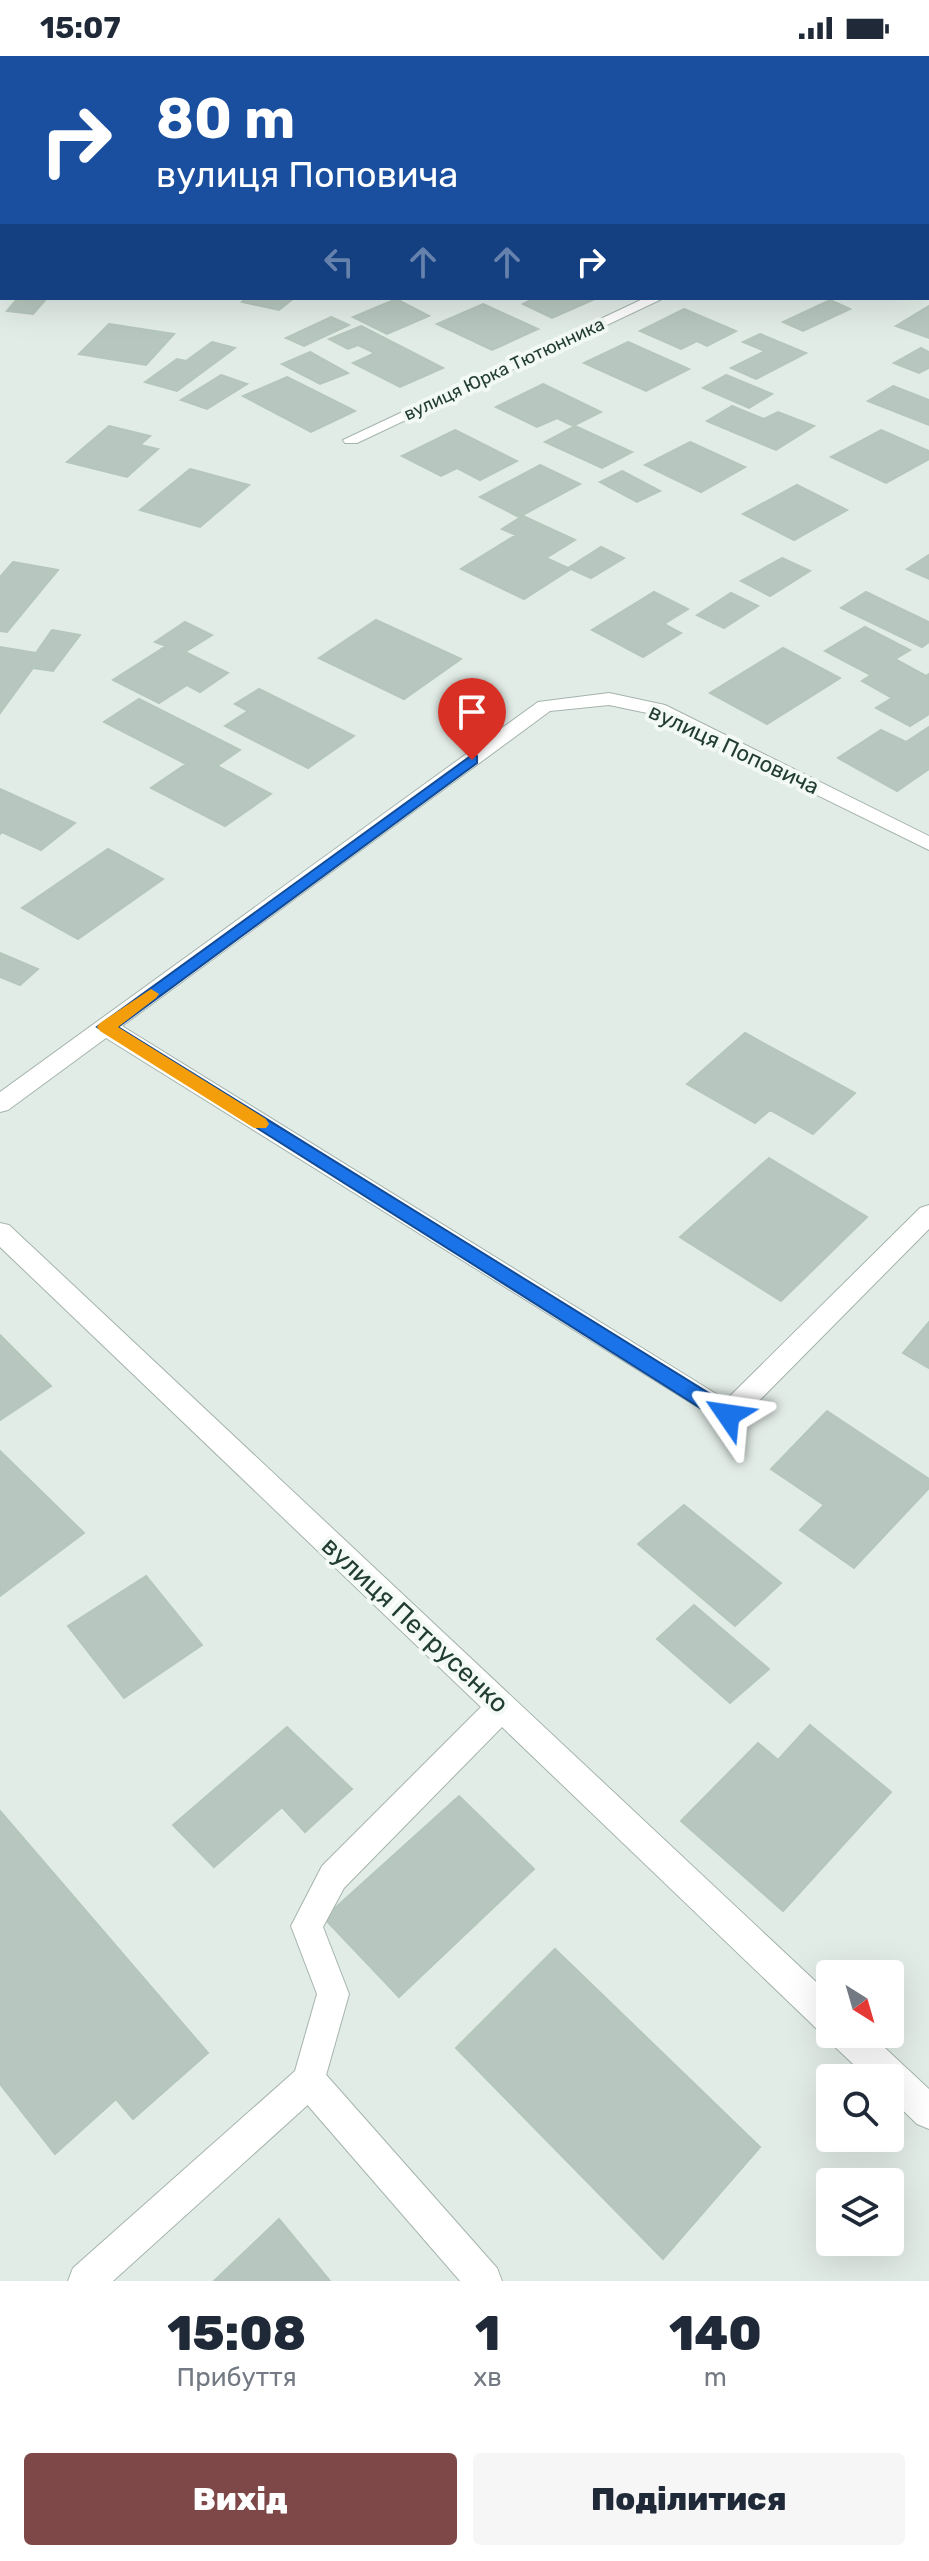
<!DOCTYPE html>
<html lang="uk">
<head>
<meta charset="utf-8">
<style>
	:root { --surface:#fff; --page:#f6f6f7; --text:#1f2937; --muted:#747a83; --accent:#7d4847 }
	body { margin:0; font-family:Rubik,sans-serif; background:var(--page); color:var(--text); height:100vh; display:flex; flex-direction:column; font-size:30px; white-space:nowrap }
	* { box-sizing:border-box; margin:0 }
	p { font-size:26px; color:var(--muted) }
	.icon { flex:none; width:44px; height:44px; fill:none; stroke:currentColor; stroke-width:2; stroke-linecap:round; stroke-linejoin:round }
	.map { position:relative; height:2225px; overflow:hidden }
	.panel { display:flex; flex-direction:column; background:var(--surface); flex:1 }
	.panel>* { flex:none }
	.hud { position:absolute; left:0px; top:0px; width:930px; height:244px; box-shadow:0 8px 32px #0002; background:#1a4fa0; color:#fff; overflow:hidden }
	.needle { width:52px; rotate:143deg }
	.tools { position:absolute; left:816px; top:1904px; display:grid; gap:16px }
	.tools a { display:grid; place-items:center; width:88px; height:88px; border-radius:8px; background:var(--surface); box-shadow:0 8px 32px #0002; font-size:40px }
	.pin { position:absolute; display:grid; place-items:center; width:68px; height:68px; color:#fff; margin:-82px -34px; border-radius:50% 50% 50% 0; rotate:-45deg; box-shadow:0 0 8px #0007 }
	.pin .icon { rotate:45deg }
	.me { position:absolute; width:88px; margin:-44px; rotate:302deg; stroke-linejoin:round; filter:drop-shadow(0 0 6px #0008) }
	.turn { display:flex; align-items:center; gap:28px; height:168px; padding:0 24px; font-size:36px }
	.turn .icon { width:104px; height:104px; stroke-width:2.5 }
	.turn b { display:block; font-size:56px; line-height:68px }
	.lanes { display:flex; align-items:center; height:76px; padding:0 24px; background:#0003; justify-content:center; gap:40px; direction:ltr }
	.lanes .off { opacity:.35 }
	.eta { display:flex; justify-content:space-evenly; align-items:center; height:136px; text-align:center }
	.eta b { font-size:48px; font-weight:800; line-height:56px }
	.button { display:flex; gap:16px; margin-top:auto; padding:16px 24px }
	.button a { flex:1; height:92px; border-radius:8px; background:var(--accent); color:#fff; font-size:32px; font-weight:800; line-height:92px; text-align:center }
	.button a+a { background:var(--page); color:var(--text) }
	.status { display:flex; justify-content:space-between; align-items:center; height:56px; padding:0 40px; background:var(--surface); direction:ltr }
	.status svg { height:22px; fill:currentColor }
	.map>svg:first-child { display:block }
	.building { fill:#b7c7bf; stroke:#b5c6bd; stroke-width:2 }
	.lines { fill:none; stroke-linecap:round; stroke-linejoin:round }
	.service-casing { stroke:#a5b4ad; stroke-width:2 }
	.minor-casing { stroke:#a5b4ad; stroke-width:2 }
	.secondary-casing { stroke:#a1b8ad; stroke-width:2 }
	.service { fill:#fff; fill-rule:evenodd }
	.minor { fill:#fff; fill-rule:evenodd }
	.secondary { fill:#fff; fill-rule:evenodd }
	.route { fill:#1a73e8; stroke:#114b97; stroke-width:2 }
	.slow { fill:#f59e0b }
	.labels { text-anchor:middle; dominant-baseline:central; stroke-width:8; stroke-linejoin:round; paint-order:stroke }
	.far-street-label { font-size:18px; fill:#223d33; stroke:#f3f9f5 }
	.street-label { font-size:22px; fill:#223d33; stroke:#f3f9f5 }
	.near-street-label { font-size:26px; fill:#223d33; stroke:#f3f9f5 }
</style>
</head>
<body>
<div class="status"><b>15:07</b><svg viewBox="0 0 49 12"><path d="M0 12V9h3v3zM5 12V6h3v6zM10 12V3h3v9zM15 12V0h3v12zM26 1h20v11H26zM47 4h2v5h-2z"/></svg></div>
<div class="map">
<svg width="929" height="2225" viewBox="0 0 929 2225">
	<rect width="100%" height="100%" fill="#e2ece7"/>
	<path class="building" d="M18,242H47L33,258L7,255Z
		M246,242H294L279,254L242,246Z
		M530,242H597L552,262L523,248L533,243Z
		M396,243L429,260L387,278L353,261Z
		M830,244L850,253L803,275L783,266Z
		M483,248L538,273L492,294L437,268Z
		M929,250V282L896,270Z
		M684,253L736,275L707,290L697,285L681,293L640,275Z
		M331,261L349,269L304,290L286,282Z
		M109,268L174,278L146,309L79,298Z
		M361,270L443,312L400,331L353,307L375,297L358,289L348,293L329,283Z
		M760,278L806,297L756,323L731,312L765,295L743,286Z
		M212,286L235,292L177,335L145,326L177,303L186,305Z
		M628,286L689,313L646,335L584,307Z
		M921,292L929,296V312L919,317L894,307Z
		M310,296L348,317L320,328L282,308Z
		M221,319L247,328L207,353L181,344Z
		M726,319L772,338L749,352L703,332Z
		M287,321L355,355L311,376L243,340Z
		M543,328L601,356L573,370L557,362L537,371L496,351Z
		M893,330L929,344V369L868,345Z
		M732,350L764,363L778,356L814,370L776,394L707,365Z
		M109,370L150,380L140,389L158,393L127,421L67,406Z
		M575,370L632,396L602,412L545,386Z
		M455,374L517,405L480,424L457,412L441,420L402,400Z
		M881,374L929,395V403L886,427L831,401Z
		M690,386L745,411L701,436L645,409Z
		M540,409L580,428L519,461L480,441Z
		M190,413L249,429L200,471L140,454Z
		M622,415L660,435L637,446L600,426Z
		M797,429L847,454L794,484L743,458Z
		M523,460L575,484L546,502L568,512L601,491L624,502L591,522L571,513L524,543L461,513L516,479L502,473Z
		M929,499V523L907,513Z
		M782,502L810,515L770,540L741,525Z
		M13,506L58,514L7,576L0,575V521Z
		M654,536L688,553L664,568L681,577L643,601L592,574Z
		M866,536L929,566V586L922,591L841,552Z
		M731,537L758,550L724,572L697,559Z
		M376,564L461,603L404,643L319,602Z
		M185,566L212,579L185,596L228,617L200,636L187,629L159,647L113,624L166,590L155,586Z
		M865,571L910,594L895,603L926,620L929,618V658L910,670L876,652L892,642L862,625L871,619L825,595Z
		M52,574L80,579L53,615L33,612L0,657V591L36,597Z
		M783,592L840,622L767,668L710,637Z
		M259,633L354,680L308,712L225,670L248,655L235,648Z
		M139,643L240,694L217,710L271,738L225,770L151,732L186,708L104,666Z
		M929,671V713L897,735L838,702L881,674L906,686Z
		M0,733L75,767L41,794L2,776L0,778Z
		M108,793L163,823L78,883L22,852Z
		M0,897L38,913L20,929L0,921Z
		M745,977L855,1037L813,1078L770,1054L755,1067L687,1028Z
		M769,1102L867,1161L781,1245L680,1181Z
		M929,1266V1312L903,1297Z
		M0,1279L51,1330L0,1364Z
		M827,1355L929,1423V1432L854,1512L800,1474L824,1449L771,1413Z
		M0,1395L84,1477L0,1540Z
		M684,1449L781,1527L735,1570L638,1488Z
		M146,1520L202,1589L124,1642L68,1570Z
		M694,1549L769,1613L730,1647L657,1583Z
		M810,1669L891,1736L783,1855L681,1765L758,1687L778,1704Z
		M287,1671L352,1733L305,1776L282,1751L214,1811L173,1769Z
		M459,1740L534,1813L399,1941L324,1862Z
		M0,1755L208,1997L133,2063L116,2043L55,2098L0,2028Z
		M555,1893L760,2091L663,2203L456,1992Z
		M279,2163L330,2225H214Z"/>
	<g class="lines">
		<g class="service-casing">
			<path id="service" d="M309,2008L321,2013L497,2212L502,2225H460L297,2037L292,2025L297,2013Z"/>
		</g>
		<g class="minor-casing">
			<path id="minor" d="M316,0H333L334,2H317Z
				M929,113V122H928V113Z
				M928,220H929V228H928Z
				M645,242H664L357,387H345L343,384Z
				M609,637L665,649L929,780V794L652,658L609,649L550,655L122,970L726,1344L920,1152L929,1149V1173L737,1367L728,1370L106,982L8,1054L0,1056V1036L538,646Z
				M0,1167L9,1169L830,1939V1978H870L929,2033V2073L917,2068L890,2042V2022H868L834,1990L830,1978L818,1974L502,1671L344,1832L323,1871L349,1938L321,2037L113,2225H68L73,2212L295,2015L317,1938L291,1870L322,1810L481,1651L0,1191Z"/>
		</g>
		<g class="secondary-casing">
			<path id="secondary" d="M205,0H218L204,2Z"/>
		</g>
		<use href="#service" class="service"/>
		<use href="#minor" class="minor"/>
		<use href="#secondary" class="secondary"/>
	</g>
	<path class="route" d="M472,699L477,700V707L118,971L736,1354L738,1359L736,1365H721L97,971Z"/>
	<path class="slow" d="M151,933L159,938L156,942L118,971L266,1063L269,1068L266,1072H254L100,975L97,971L100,967Z"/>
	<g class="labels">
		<g class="far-street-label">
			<text transform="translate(504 313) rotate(-25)">вулиця Юрка Тютюнника</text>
		</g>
		<g class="street-label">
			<text transform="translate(734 693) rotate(25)">вулиця Поповича</text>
		</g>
		<g class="near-street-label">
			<text transform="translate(415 1569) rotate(43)">вулиця Петрусенко</text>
		</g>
	</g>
</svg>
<div class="tools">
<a><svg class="needle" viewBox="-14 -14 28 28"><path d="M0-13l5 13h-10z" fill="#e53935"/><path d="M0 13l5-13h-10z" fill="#747a83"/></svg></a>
<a><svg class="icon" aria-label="search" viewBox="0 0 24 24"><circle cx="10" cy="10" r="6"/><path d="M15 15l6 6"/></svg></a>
<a><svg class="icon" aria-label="layers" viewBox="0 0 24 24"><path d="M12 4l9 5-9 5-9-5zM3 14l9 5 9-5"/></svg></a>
</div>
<div class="pin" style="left:472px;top:704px;background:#d93025"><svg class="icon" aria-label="arrive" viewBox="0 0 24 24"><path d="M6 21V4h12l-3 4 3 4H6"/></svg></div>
<svg class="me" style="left:728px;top:1359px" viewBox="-20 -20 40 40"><path d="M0-17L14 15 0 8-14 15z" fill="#1a73e8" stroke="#fff" stroke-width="4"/></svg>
<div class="hud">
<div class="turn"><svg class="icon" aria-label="right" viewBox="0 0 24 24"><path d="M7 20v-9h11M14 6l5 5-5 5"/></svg><div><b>80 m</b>вулиця Поповича</div></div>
<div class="lanes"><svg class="icon off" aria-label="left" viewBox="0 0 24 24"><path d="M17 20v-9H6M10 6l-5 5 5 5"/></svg><svg class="icon off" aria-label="ahead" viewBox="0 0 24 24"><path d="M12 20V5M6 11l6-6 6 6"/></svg><svg class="icon off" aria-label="ahead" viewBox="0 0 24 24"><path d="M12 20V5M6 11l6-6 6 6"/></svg><svg class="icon" aria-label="right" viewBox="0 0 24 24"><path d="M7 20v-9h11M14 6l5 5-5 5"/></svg></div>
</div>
</div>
<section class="panel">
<div class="eta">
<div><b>15:08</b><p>Прибуття</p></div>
<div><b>1</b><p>хв</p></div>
<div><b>140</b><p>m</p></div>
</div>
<div class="button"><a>Вихід</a><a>Поділитися</a></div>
</section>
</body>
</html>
